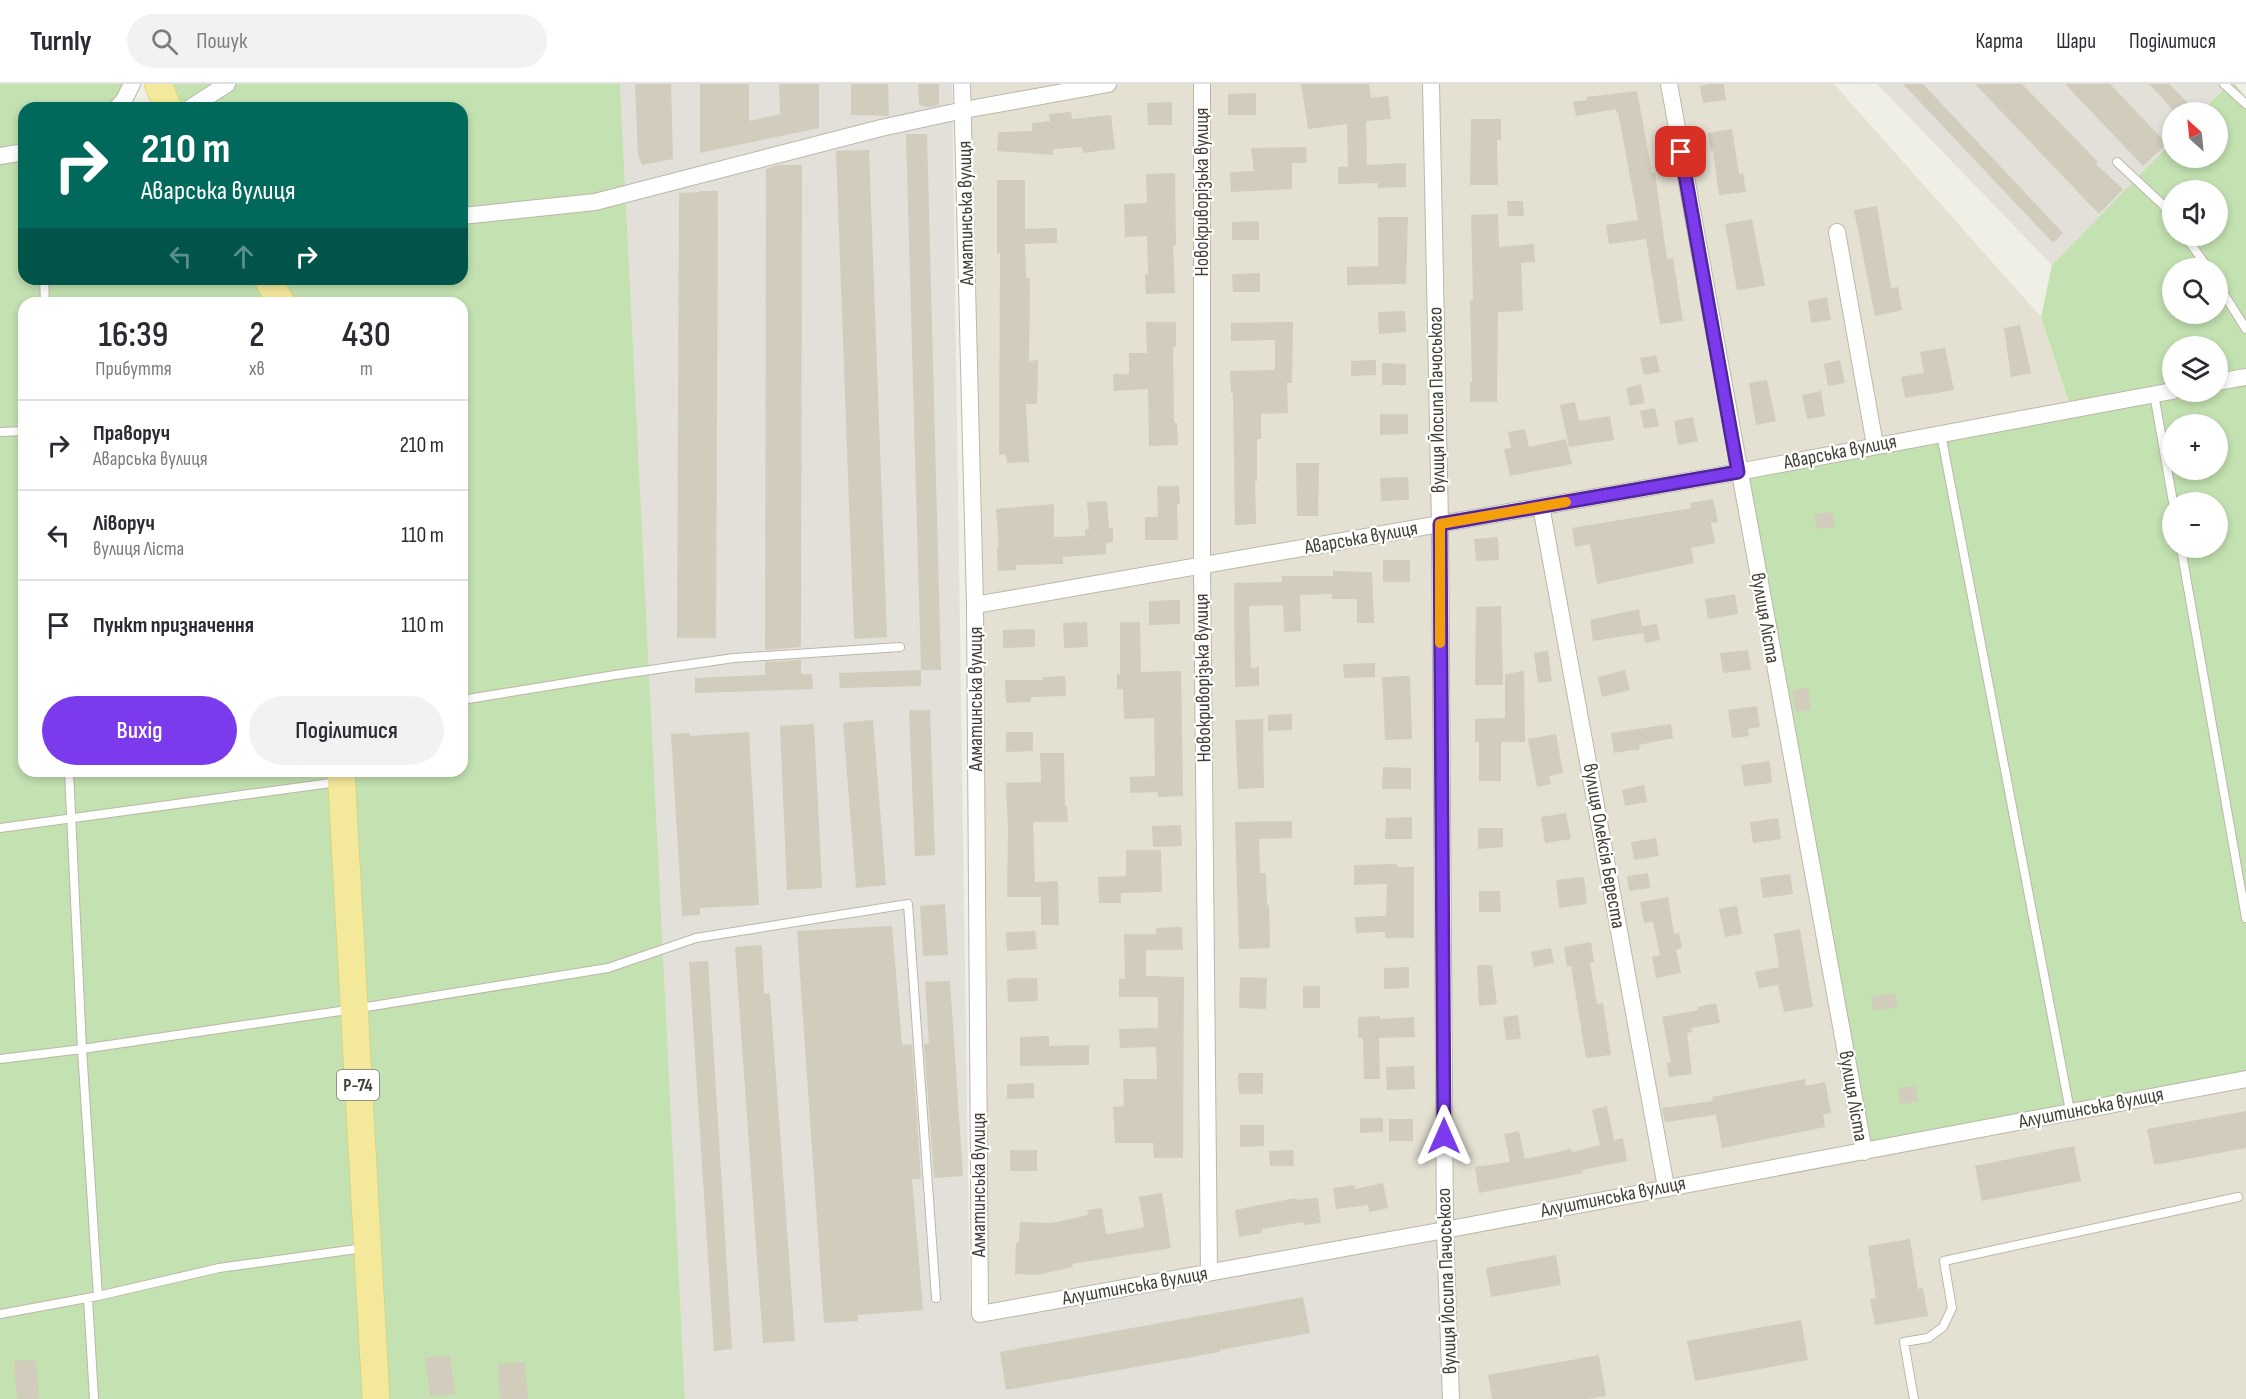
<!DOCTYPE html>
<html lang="uk">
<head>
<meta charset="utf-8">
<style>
	:root { --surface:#fff; --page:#f2f2f3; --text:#2b2b33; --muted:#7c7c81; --line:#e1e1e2; --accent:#7c3aed }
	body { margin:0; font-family:"Sofia Sans Condensed",sans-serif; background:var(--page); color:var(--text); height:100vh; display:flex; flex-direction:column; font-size:22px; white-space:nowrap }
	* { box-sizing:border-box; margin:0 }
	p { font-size:20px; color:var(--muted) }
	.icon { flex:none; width:33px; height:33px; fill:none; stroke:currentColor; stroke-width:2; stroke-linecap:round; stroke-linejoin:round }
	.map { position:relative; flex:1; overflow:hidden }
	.side { position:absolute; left:18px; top:213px; width:450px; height:480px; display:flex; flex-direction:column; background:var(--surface); border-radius:18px; box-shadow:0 3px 9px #0003 }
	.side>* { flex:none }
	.guide { position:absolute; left:18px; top:18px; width:450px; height:183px; border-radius:18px; box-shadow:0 3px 9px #0003; background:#00695c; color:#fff; overflow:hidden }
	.needle { width:39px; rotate:333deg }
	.controls { position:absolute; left:2162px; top:18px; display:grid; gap:12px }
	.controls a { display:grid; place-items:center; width:66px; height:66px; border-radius:50%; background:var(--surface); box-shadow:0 3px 9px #0003; font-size:30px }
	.pin { position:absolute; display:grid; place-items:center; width:51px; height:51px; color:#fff; margin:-26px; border-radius:12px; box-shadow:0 3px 9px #0006 }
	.me { position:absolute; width:66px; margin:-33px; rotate:0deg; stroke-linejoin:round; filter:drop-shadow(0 0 4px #0008) }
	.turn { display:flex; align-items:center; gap:21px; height:126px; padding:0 24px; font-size:27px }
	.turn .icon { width:78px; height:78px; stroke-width:2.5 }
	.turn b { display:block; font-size:42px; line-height:51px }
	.lanes { display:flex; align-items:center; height:57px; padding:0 24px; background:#0003; justify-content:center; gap:30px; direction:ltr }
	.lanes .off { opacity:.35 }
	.eta { display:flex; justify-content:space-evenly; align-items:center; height:102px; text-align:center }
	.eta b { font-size:36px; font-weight:600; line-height:42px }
	.button { display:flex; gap:12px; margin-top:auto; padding:12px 24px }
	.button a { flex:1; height:69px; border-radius:36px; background:var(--accent); color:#fff; font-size:24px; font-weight:600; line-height:69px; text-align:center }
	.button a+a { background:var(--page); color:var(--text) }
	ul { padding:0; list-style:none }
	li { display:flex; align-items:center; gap:18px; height:90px; padding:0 24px; border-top:2px solid var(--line) }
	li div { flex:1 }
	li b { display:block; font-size:22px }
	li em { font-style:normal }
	header { display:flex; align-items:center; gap:36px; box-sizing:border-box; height:84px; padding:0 30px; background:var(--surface); border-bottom:2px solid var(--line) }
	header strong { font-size:28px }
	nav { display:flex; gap:33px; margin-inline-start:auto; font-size:21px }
	.search { width:420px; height:54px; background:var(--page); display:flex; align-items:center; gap:15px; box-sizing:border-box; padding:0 21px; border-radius:33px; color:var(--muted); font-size:22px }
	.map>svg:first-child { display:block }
	.residential { fill:#e4e1d3 }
	.industrial { fill:#e2e0d9 }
	.green { fill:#c3e1b1; fill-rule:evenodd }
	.building { fill:#d1ccbb }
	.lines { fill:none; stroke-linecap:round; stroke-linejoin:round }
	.lane-casing { stroke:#bbb7a8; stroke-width:10 }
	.street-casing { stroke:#bbb7a8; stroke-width:18 }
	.primary-casing { stroke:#d7c96c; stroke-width:28 }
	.lane { stroke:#fff; stroke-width:8 }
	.street { stroke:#fff; stroke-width:16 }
	.primary { stroke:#f4e99a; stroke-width:27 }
	.route-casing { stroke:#51269a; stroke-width:15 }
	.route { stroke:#7c3aed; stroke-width:10 }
	.slow { stroke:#f59e0b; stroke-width:10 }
	.labels { text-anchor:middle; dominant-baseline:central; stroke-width:4.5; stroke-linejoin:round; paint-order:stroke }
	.shield { fill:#fff; stroke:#7b7972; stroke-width:1.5 }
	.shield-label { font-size:18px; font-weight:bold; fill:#423f35 }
	.street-label { font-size:20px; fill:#423f35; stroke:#fff }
</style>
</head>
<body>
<header>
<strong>Turnly</strong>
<div class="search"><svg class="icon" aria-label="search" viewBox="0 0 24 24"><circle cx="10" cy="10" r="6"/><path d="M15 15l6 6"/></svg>Пошук</div>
<nav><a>Карта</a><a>Шари</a><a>Поділитися</a></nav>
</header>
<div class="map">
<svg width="2246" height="1315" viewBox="0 0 2246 1315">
	<rect width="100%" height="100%" fill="#f0efe5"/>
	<path class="residential" d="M962,0H1834L2041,233L2071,325L2246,995V1315H1451L980,1230Z"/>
	<path class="industrial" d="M620,0H952L970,1224L980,1230L1445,1146L1451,1315H685Z
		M1877,0H2229L2201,28H2172V58L2052,181Z"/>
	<path class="green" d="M0,0H132L117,24H24V195H462V24H168L158,0H620L685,1315H0ZM24,219H462V687H24Z
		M2229,0H2235L2246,14V995L1864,1068L1738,388L2071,325L2041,233L2052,181L2172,58V74H2217V28H2201ZM2172,106H2217V152H2172ZM2172,184H2217V230H2172ZM2172,262H2217V308H2172ZM2172,340H2217V386H2172ZM2172,418H2217V464H2172Z"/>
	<path class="building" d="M635,0H671L673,75L642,81L638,71Z
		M700,0H749V37L780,30L779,0H819V44L700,69Z
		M851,0H888L889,32L851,31Z
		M918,0H939V21L928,23L919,21Z
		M1301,0H1369L1371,14L1388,12L1391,35L1366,37L1367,81L1406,79V103L1378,104V99L1338,100V83H1348L1347,40L1308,45Z
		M1709,0H1724L1726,16L1703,19L1700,2Z
		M1903,0H1923L2063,149L2053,159Z
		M1975,0H2022L2098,78L2096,80L2123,105L2099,130Z
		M2065,0H2110L2167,60L2143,82Z
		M2149,0H2169L2197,28H2175Z
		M1637,7L1652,89H1655L1667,175L1673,174L1683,237L1660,240L1646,155L1609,160L1606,141L1638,136L1618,28L1616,29V25L1576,32L1573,18L1587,16L1586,13Z
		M1256,9V31H1228V10Z
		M1172,18V41H1148L1147,19Z
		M1071,28L1072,35L1111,31L1115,65L1083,69L1082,63L1053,65V71L997,67L998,48L1032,47V39L1050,37L1049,30Z
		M1471,35H1501V56H1497L1498,101H1470Z
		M1732,45L1739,90L1743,89L1746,108L1719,111L1713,66L1711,67L1708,49Z
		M906,50H927L941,586H921Z
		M1306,63L1307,79H1292V105L1231,108L1230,88L1254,87L1251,64Z
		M869,66L887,553L854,555L836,67Z
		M778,81H802L801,563L765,566L766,85Z
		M1175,89L1176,162H1173L1175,209L1146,210L1145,190H1148L1147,152L1125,153L1124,120L1147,119L1146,90Z
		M997,96H1025V145L1057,144V159L1025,160L1026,194H1030L1029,277L1038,276L1037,320H1026L1029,378L1007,379L1006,370L999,371L1000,169H997Z
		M699,107H718L716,554H677L679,109L699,108Z
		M1507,117H1523L1524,132H1508Z
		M1877,122L1891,204L1898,203L1902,226L1875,232L1854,126Z
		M1498,130L1499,163L1534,160L1535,178L1521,179L1523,227L1498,228L1497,318H1470V298H1472L1470,217L1473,216L1471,131Z
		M1378,133H1408L1406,200L1347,201V183L1378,182Z
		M1752,135L1765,202L1737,206L1725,140Z
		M1259,137V156H1232V138Z
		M1260,189V208H1233L1232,190Z
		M1827,213L1831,236L1811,239L1808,217Z
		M1405,227L1406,248L1379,250L1378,228Z
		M1146,238H1176V263H1173L1174,339H1177L1178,361L1149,362L1148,305L1114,307L1113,290H1129V269H1147Z
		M1293,238L1292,299H1287L1288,329L1261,330V355H1257V397H1255L1256,440L1235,441L1233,309H1231L1230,287L1275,286V256L1231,257V239Z
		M2020,241L2031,289L2011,293L2004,244Z
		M1945,264L1954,306L1905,314L1901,293L1924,289L1920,268Z
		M1656,271L1660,288L1644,291L1640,274Z
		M1376,276V291L1351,292V277Z
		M1840,276L1845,299L1828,302L1824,280Z
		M1382,279L1406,280V301H1382Z
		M1767,296L1776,337L1756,341L1749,299Z
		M1641,300L1645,319L1630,322L1626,304Z
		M1821,307L1825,332L1807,335L1802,311Z
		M1575,318L1579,337L1610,332L1614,356L1569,363L1560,321Z
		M1655,324L1659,342L1644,345L1640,327Z
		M1380,330H1408V350L1380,351Z
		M1693,333L1698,357L1678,361L1674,337Z
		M1525,345L1529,363L1566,355L1572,380L1510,392L1504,365L1511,364L1508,348Z
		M1296,379H1319L1318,432H1297Z
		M1408,393L1409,416L1381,417L1380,394Z
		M1157,402H1179L1180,420H1177L1178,456H1145V433H1158Z
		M1713,415L1718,438L1711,439L1715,459L1691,464L1694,479L1597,500L1590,460L1575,463L1572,444L1691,424L1690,419Z
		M1107,417L1109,444H1113V458L1106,459V470L1063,473V480L1016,481V486L998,487L997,463H999L996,425L1054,420V453L1085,452V446L1089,445L1087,418Z
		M1833,428L1835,443L1816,445L1815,430Z
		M1498,453L1499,476L1476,477L1474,455Z
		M1383,476H1410V498H1383Z
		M1333,487L1372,488L1374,539H1357V515H1332V510L1300,511L1301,547L1284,548L1283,521L1249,522L1251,584L1259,583V602L1235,603L1234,499L1282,498V492H1333Z
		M1735,510L1738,530L1708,535L1705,515Z
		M1180,516V540L1149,541V517Z
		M1501,522L1503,601H1475L1476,523Z
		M1639,525L1643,549L1593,557L1590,536Z
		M1087,538L1088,563L1064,564L1063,539Z
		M1120,538H1140L1141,588L1181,587L1183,712L1158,713V708L1130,709V693L1155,692L1154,634L1124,635L1123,605H1117V590H1120Z
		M1657,540L1660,556L1645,559L1642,542Z
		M1035,545V563L1003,564V546Z
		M1748,566L1751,586L1723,589L1720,569Z
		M1548,567L1552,597L1538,599L1534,569Z
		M801,576V590H812L813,605L695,609V594L765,591V578Z
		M1375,579V593L1344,594L1343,580Z
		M921,586V602L840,604L839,589Z
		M1625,586L1630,606L1602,613L1598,593Z
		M1524,587L1525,658H1501V697H1479V658H1475V635L1505,634V590Z
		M1065,592L1066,612L1031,613V618L1006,619L1005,596H1043V593Z
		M1410,592L1412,655L1385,656L1382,593Z
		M1808,604L1811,626L1796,628L1792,606Z
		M1757,622L1760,643L1748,645L1749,652L1732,654L1728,626Z
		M909,626H930L935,771L915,772Z
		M1292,630V646L1268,647V631Z
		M1263,635L1264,704L1238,705L1235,636Z
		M873,636L886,801L856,804L843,639Z
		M814,640L822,804L787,806L780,642Z
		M1671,640L1673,654L1639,661L1640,665L1614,669L1611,649Z
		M749,648L759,821L700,824V831L682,832L671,650L690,649V652Z
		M1006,648H1033V667L1006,668Z
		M1556,650L1563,689L1549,692L1551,700L1537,703L1528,655Z
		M1040,669H1064L1065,722H1067L1068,738H1033L1035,798L1058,797L1059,841H1041V813H1007L1008,747L1006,699L1041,698Z
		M1770,677L1772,699L1744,702L1741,681Z
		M1383,683L1411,684V705H1382Z
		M1644,701L1647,718L1625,722L1622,706Z
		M1566,729L1571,755L1545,759L1541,733Z
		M1412,733V755H1385L1386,734Z
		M1778,734L1781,755L1753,759L1750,738Z
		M1292,737V754L1259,755L1260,789H1266L1267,821H1269L1270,864L1239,865L1235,738Z
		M1181,741L1182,762L1153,763L1152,742Z
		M1478,744H1503V763L1478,765Z
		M1656,754L1659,772L1634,776L1631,758Z
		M1126,766H1161L1162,808L1121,809V819H1099L1098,793L1126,792Z
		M1397,780V783H1414V854H1385V848L1356,849L1355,833L1386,832L1387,800L1354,801V781Z
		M1648,789L1650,804L1629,807L1627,792Z
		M1790,790L1793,810L1763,814L1760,794Z
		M1584,793L1587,820L1559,824L1556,796Z
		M1479,807H1500L1501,828H1479Z
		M1668,813L1674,850L1679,849L1682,864L1676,866L1681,889L1656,894L1652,873L1660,871L1653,838L1644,839L1640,818Z
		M945,820L948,871L923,872L920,822Z
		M1737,822L1742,850L1725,853L1719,825Z
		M892,842L902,961L912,960L921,1095H912L923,1226L858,1231V1237L824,1239L797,847Z
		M1182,843L1183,866H1146V892L1184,893L1183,1074H1154L1153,1059H1115L1113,1023L1124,1022L1123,995H1157L1156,963L1120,964L1119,945L1158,944V913H1119V895H1125L1124,850H1156V844Z
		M1800,845L1813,923L1784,928L1778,901L1759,904L1755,888L1779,883L1774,850Z
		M1035,847L1037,865L1007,867L1006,848Z
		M1591,858L1594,878L1590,879L1597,920L1603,919L1611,971L1586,974L1571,882L1567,883L1564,863Z
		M762,861L764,910L770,909L795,1257L763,1259L735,863Z
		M1551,864L1554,879L1534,883L1531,868Z
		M708,877L732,1265L714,1267L689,878Z
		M1477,881H1492L1497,920L1479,922Z
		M1409,883V904L1384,905V884Z
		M1240,893L1267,894L1266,925L1239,924Z
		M1016,894H1037L1038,917L1008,918L1007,895Z
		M950,897L963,1092L934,1094L924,960L929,959L925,898Z
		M1303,902H1320V924H1303Z
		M1895,909L1897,923L1874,927L1871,913Z
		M1716,919L1720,939L1691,944L1692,948L1687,949L1692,990L1669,993L1667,979L1671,978L1662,933L1698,926V923Z
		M1518,931L1521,955L1506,956L1503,933Z
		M1380,932V935L1414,933L1415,953L1379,954L1380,995H1364L1363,954H1358V933Z
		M1049,952V962L1089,961V981L1020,982V953Z
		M1414,982L1415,1005L1387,1006L1386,983Z
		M1238,989H1263V1010H1239Z
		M1805,995L1806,1002L1825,998L1831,1029L1823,1030L1825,1043L1722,1064L1716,1031L1665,1038L1662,1024L1713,1017L1712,1013Z
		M1034,999V1014L1007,1015V1000Z
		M1916,1002L1918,1018L1900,1020L1898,1004Z
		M1607,1022L1614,1056L1623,1054L1627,1077L1582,1086L1583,1089L1563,1093L1479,1109L1475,1083L1510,1078L1504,1050L1519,1047L1525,1075L1571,1065L1572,1068L1600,1061L1592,1026Z
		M2246,1027V1064L2154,1081L2147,1045Z
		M1360,1034H1383V1048L1360,1049Z
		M1389,1035H1413V1057H1389Z
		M1240,1041H1264V1062L1240,1063Z
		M2074,1062L2081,1097L1982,1117L1975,1082Z
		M1010,1066H1037V1087H1010Z
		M1293,1066L1294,1082H1270L1269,1067Z
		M1383,1099L1388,1124L1369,1128L1368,1121L1336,1125L1333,1104L1355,1101V1105Z
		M1162,1109L1171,1164L1072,1180L1073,1183L1037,1191L1015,1190L1016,1159H1019L1020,1138L1052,1139L1088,1131L1087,1126L1102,1124L1106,1150L1142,1144L1144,1142L1139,1113Z
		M1295,1114L1296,1116L1318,1114L1321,1139L1304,1141L1303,1138L1262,1145V1149L1239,1153L1235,1126Z
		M1910,1155L1918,1205L1923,1204L1928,1232L1875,1241L1870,1215L1876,1214L1868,1162Z
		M1556,1171L1561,1201L1491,1213L1486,1184Z
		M1303,1213L1310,1249L1220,1266V1268L1006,1306L1000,1268Z
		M1801,1236L1808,1276L1695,1297L1687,1257Z
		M450,1271L455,1310L430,1313L425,1274Z
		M1599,1271L1606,1312L1588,1315H1492L1488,1291Z
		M36,1276L39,1315H17L14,1277Z
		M525,1278L528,1315H500L498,1280Z"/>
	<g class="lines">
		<g class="lane-casing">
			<path id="lane" d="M2224,0L2246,20
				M2117,78L2162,120L2172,133
				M2185,152L2208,184
				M44,195L45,219
				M2217,199L2246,245
				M2154,310L2173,418
				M0,348L24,347
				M1941,350L2070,1027
				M2181,464L2246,834
				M462,616L615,591L734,574L900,563
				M69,687L82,965L98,1212
				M0,744L338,698
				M0,975L82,965L354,925L608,884L696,854L908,820L936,1214
				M88,1214L94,1315
				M0,1230L98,1212L219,1184L364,1164
				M1914,1315L1904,1258L1928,1254L1943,1243L1952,1224L1944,1177L2238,1113"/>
		</g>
		<g class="street-casing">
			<path id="street" d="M962,0L975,521L980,1230L1445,1146L2246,995
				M1202,0V482L1209,1188
				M1431,0L1440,440L1445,1146L1451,1315
				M1669,0L1864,1068
				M117,24L124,16L132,0
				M190,24L227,0
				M0,72L24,68
				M462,132L595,118L881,44L964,26L1108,0
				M1837,148L1875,361
				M2217,298L2246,293
				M1541,422L1666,1103
				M975,521L1738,388L2172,307"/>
		</g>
		<g class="primary-casing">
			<path id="primary" d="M158,0L168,24
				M268,195L281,219
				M341,687L376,1315"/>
		</g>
		<use href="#lane" class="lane"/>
		<use href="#street" class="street"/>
		<use href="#primary" class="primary"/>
	</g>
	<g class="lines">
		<g class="route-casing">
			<path id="route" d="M1444,1052L1440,440L1738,388L1681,68"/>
		</g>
		<use href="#route" class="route"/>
		<path class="slow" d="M1440,559V440L1566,418"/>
	</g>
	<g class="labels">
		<rect class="shield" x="337" y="986" width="42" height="30" rx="4.5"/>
		<g class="shield-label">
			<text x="358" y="1001">Р-74</text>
		</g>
		<g class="street-label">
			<text transform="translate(1202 108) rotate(-90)">Новокриворізька вулиця</text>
			<text transform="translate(966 129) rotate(-91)">Алматинська вулиця</text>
			<text transform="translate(1437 316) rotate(-91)">вулиця Йосипа Пачоського</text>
			<text transform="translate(1840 368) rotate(-11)">Аварська вулиця</text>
			<text transform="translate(1361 454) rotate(-10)">Аварська вулиця</text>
			<text transform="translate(1765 534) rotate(80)">вулиця Ліста</text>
			<text transform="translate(1203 594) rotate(-91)">Новокриворізька вулиця</text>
			<text transform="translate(976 615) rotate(-90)">Алматинська вулиця</text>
			<text transform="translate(1604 762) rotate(80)">вулиця Олексія Береста</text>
			<text transform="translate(1853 1012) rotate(80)">вулиця Ліста</text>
			<text transform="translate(2091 1024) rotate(-11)">Алуштинська вулиця</text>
			<text transform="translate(979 1101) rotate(-90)">Алматинська вулиця</text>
			<text transform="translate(1613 1113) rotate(-11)">Алуштинська вулиця</text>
			<text transform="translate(1447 1197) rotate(-92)">вулиця Йосипа Пачоського</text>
			<text transform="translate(1135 1202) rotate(-10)">Алуштинська вулиця</text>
		</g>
	</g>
</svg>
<div class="controls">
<a><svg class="needle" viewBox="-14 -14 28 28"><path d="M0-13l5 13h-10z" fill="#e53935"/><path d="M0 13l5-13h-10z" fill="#7c7c81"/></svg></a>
<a><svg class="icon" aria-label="sound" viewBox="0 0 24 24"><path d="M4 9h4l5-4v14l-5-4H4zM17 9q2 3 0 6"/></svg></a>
<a><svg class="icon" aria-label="search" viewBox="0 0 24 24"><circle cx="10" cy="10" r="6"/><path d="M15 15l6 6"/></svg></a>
<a><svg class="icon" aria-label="layers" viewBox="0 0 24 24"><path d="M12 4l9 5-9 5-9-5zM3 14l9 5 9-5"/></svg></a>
<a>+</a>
<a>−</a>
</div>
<div class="pin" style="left:1681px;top:68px;background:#d93025"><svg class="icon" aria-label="arrive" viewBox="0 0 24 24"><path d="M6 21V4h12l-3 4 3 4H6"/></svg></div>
<svg class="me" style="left:1444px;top:1052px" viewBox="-20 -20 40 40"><path d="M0-17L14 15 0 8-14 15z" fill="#7c3aed" stroke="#fff" stroke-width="4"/></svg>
<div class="guide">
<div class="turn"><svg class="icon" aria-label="right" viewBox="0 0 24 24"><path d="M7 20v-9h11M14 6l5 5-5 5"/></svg><div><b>210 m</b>Аварська вулиця</div></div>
<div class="lanes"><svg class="icon off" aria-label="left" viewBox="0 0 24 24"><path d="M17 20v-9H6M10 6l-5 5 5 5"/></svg><svg class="icon off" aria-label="ahead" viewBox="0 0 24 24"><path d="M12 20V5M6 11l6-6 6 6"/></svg><svg class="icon" aria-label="right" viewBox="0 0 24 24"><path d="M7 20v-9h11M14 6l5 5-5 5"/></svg></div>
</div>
<section class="side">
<div class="eta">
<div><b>16:39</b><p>Прибуття</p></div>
<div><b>2</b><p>хв</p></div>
<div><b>430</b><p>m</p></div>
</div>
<ul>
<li><svg class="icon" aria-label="right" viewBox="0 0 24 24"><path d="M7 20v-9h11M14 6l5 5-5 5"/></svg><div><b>Праворуч</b><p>Аварська вулиця</p></div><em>210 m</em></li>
<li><svg class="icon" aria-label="left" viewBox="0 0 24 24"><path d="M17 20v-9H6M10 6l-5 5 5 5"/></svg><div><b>Ліворуч</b><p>вулиця Ліста</p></div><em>110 m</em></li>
<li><svg class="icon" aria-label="arrive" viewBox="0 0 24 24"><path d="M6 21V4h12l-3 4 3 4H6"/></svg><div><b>Пункт призначення</b></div><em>110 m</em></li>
</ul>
<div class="button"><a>Вихід</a><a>Поділитися</a></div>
</section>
</div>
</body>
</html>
